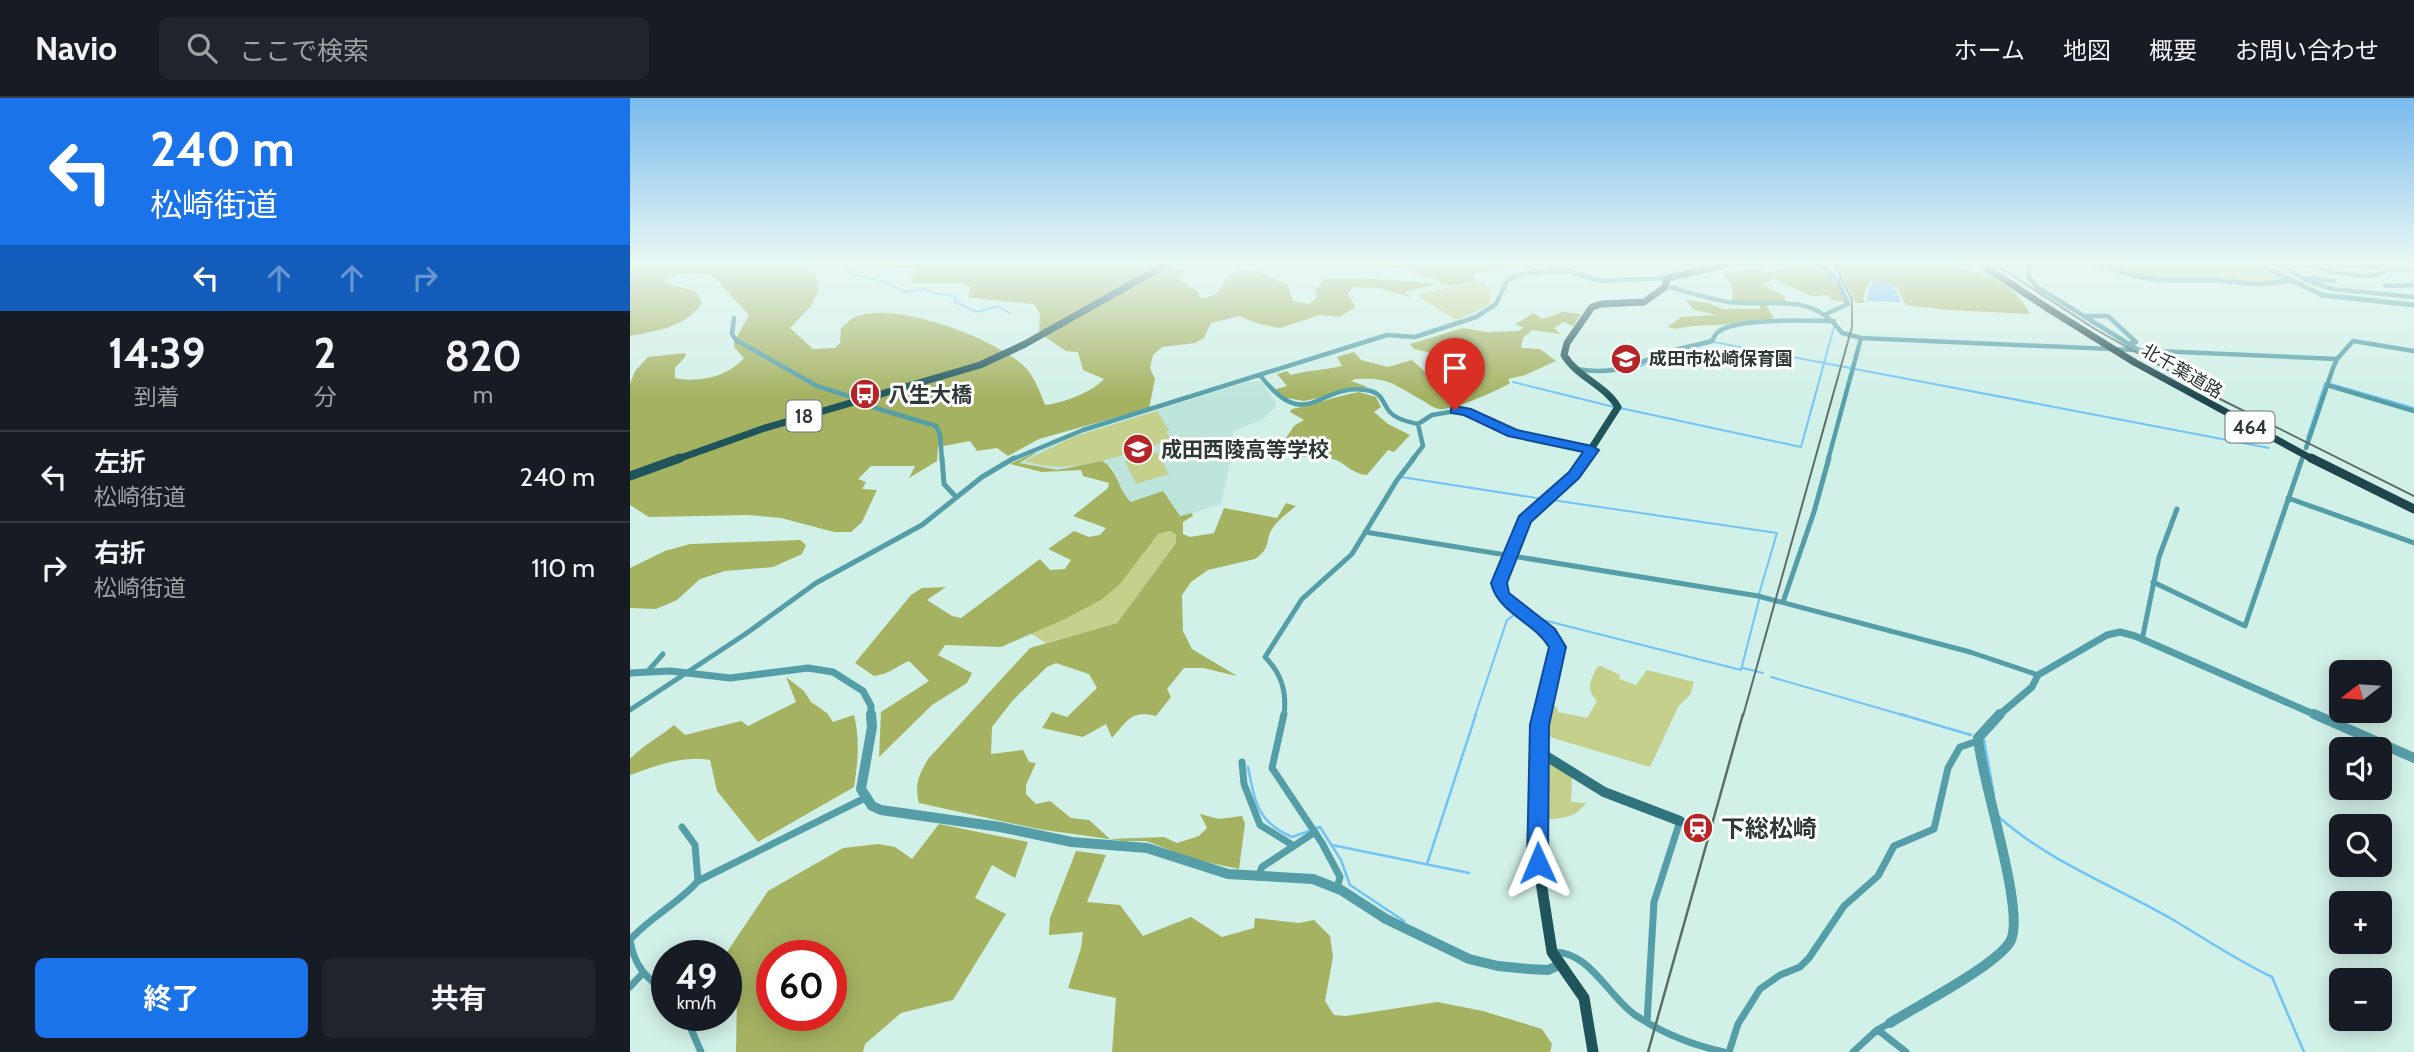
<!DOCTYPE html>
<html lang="ja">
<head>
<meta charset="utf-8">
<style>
	:root { --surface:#171b24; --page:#20242c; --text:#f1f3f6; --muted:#9ea1a6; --line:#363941; --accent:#1a73e8 }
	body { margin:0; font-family:Cabin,"Noto Sans JP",sans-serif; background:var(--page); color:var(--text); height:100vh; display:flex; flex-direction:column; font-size:26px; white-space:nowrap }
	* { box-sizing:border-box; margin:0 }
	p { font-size:23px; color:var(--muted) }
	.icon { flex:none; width:38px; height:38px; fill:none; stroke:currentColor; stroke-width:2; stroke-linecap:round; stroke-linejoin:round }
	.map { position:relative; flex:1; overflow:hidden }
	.drawer { display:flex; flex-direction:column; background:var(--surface); width:630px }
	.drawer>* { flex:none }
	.hud { background:#1a73e8; color:#fff; overflow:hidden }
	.needle { width:46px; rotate:253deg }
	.controls { position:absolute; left:1699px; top:562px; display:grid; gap:14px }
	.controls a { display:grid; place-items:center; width:63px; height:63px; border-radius:10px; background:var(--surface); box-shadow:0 4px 18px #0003; font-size:35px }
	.speed { position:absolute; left:21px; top:842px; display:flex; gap:14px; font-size:35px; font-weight:700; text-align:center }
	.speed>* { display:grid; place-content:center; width:91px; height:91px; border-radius:50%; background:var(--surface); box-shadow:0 4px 18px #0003; line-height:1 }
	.speed small { font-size:18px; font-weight:400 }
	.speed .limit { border:10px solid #d22; background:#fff; color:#111 }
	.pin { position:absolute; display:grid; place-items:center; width:60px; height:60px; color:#fff; margin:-72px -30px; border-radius:50% 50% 50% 0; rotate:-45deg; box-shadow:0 0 7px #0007 }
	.pin .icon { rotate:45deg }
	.me { position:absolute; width:77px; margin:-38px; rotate:359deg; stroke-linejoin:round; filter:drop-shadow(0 0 5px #0008) }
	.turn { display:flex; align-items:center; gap:24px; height:147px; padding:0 35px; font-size:32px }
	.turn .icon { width:91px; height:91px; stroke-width:2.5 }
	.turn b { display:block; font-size:49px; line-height:60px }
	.lanes { display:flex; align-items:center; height:66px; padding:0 35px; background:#0003; justify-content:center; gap:35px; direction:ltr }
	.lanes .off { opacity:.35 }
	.eta { display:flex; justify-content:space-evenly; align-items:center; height:119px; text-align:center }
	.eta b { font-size:42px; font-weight:700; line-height:49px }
	.button { display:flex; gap:14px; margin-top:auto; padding:14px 35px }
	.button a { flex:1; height:80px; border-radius:10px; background:var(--accent); color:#fff; font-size:28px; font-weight:700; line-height:80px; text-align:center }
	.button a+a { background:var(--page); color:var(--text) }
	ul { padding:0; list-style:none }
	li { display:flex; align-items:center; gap:21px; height:91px; padding:0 35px; border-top:2px solid var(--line) }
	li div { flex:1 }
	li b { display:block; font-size:26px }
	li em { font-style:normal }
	header { display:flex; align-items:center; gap:42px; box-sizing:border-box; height:98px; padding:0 35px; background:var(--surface); border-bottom:2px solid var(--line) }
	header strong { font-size:33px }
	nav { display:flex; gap:38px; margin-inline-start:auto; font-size:24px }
	.search { width:490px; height:63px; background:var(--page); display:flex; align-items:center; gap:18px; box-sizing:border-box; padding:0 24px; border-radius:10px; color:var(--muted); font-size:26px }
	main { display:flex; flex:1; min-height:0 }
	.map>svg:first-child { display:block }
	.built { fill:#bee5db }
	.green { fill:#c4d08c }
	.forest { fill:#a5b262; fill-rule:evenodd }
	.water { fill:#73c3f5 }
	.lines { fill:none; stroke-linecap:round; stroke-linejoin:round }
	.stream-far1 { stroke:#73c3f5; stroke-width:2 }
	.stream { stroke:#73c3f5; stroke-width:2.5 }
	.trunk-tunnel { stroke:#b0cbc4; stroke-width:7; stroke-dasharray:7 3.5; stroke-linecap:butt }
	.minor-far2 { stroke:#559ea8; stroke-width:4.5 }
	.minor-far1 { stroke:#559ea8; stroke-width:5 }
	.minor { stroke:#559ea8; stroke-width:7 }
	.tertiary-far2 { stroke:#559ea8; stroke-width:5 }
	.tertiary-far1 { stroke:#559ea8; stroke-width:7 }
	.tertiary { stroke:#559ea8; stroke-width:10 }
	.secondary { stroke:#31737c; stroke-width:10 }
	.primary-far2 { stroke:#1f545b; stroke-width:7 }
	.primary-far1 { stroke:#1f545b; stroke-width:9 }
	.primary { stroke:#1f545b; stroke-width:11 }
	.trunk-far1 { stroke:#1e464c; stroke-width:7 }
	.trunk { stroke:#1e464c; stroke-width:9 }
	.rail-far1 { stroke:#5c6d69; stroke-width:2 }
	.rail { stroke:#5c6d69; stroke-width:2.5 }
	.trunk-bridge { stroke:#1e464c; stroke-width:7 }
	.route { fill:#1a73e8; stroke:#114b97; stroke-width:2 }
	.labels { text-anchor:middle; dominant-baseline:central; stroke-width:6; stroke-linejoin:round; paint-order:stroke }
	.far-poi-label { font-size:18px; font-weight:bold; fill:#2d3936; stroke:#fff; text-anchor:start }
	.far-street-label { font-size:18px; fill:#2d3936; stroke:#fff }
	.shield { fill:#fff; stroke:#6c7472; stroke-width:2 }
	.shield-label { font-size:19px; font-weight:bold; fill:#2d3936 }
	.poi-label { font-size:21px; font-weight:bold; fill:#2d3936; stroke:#fff; text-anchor:start }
	.near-poi-label { font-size:24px; font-weight:bold; fill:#2d3936; stroke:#fff; text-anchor:start }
</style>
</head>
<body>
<header>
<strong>Navio</strong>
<div class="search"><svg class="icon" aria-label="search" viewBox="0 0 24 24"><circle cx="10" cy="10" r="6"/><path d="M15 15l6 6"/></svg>ここで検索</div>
<nav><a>ホーム</a><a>地図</a><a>概要</a><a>お問い合わせ</a></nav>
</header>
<main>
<section class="drawer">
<div class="hud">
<div class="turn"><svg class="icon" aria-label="left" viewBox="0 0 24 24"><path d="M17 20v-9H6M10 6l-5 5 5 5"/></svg><div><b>240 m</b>松崎街道</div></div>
<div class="lanes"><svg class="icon" aria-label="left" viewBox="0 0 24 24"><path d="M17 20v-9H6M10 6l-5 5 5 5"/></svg><svg class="icon off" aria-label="ahead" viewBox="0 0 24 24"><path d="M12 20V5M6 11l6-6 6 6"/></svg><svg class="icon off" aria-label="ahead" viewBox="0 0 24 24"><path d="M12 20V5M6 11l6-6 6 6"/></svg><svg class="icon off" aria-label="right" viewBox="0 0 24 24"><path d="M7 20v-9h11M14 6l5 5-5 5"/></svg></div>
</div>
<div class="eta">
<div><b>14:39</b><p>到着</p></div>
<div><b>2</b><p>分</p></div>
<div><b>820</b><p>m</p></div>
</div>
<ul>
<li><svg class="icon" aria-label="left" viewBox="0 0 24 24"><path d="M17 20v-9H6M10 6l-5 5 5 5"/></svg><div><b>左折</b><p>松崎街道</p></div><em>240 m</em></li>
<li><svg class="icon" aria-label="right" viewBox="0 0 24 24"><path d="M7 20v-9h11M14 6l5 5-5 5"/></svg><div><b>右折</b><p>松崎街道</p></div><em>110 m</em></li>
</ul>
<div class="button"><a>終了</a><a>共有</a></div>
</section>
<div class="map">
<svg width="1784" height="954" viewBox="0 0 1784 954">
	<rect width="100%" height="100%" fill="#d1f0e7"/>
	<path class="built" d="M631,283L646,305L645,310L631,322L603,333L602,356L591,406L550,419L501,404L495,398L481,368L428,372L389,365V362L443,338L617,284Z"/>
	<path class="green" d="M1469,166H1623L1650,181L1622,183L1577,179L1519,180Z
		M854,183L861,198L859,207L829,221H824L789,199V196Z
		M527,313L539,332L536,334L541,342C494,356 443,379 395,363L443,339Z
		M527,354L539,376L506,386L495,363Z
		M540,433L547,436L546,445L487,525L416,545L400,535L471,502L528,436Z
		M971,568L990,577L989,581L1006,587L1017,572L1064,584L1060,597L1048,609L1020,669L923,640L911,633L918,607L927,609L928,614L957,620L967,603C955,592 961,582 967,569Z
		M916,662L942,680L941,704L956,705C945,721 930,720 912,722L911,663Z"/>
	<path class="forest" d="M0,166H170L185,173L189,192L181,208L160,230L183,251L205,250L210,245L211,230C215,227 219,222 223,220C261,200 367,241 395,269C405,280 410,294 415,307C433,305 461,295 474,281L453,272L448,254L436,253L409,235L410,216L404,206L343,200L338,199L340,190L334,185H283L280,180L286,175L284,171L252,168V166H523L555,172L549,182L568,194L570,200C596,201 589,178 609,172C625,168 644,181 658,187L663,203L679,206L687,200L685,193L695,180H734L807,186L775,194L781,199L748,190L723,189L718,195L725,209L710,219L690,217L650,230L629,226L609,218L581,225L574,240L565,245L532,249L523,257L520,270L525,281L519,310L409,341L378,358L367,350L347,353L340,343L308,349L307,363L279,380L285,368H241L228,381L236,384L232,391L247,392L232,424L221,434H204L151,420L119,417L19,419L0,407V286L5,273L18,259L55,255L56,258L45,270V280C68,285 98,279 114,260L104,249V244L119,217L81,176L54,175L37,181L35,185L66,193L72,205C56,229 27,233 0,238Z
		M738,166H886L890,169L844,176L846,183C829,186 816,193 803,179L794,180L775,171Z
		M1206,166C1265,166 1370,153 1400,216L1318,212L1276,207L1266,188L1240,182L1233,200L1235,205H1226Z
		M1164,168L1193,171L1211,192L1215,204L1202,202L1197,197L1181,198L1144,181L1132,187L1155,198V203L1135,205L1144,220C1117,227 1092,226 1065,228C1054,228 1049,233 1038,229L1051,219L1085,217L1063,211L1056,202L1079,205L1092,211H1130V205L1102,203L1103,190L1092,175L1124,170L1138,174Z
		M933,214L951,216L943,228L934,224L924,230L930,236L902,232L893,240L891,250L910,251L926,263L895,277L878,281L880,285C869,292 822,313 809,311C803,310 796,304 790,301C762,285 758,279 725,281L721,283L738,289L674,303L651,299L643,292L657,288L647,276L657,273L661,277C679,272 694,272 712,268L707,259L724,254L731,262L758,269L782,262L794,273L806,269L812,272L822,260L784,251L780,246L833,230L856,234L889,233L893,229L885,226L904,215L912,221Z
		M729,294L746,299L751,309L744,314L758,326L780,337L764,354L758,352L737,377C725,377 717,367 706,362C691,357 676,358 661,360L656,340L664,328L674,322L660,314L662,311C685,307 706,298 729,294Z
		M404,355H406L389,365L428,372L472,363C488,372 488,392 501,404L533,393L550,418L562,415L563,418L553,424V436L560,439L584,435L594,410L647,420L656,405L666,408C659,414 650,420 644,428C634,440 643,449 625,461L578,472L561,484L552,497L553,533L562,551L607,578L573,570H554L537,591L541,599L526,618C501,612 498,622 482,640L476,626L453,639L412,630L422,614L437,619L467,590L459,576L426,565L417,569L383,602L362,629L361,656L393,652L399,664L406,665L396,687V696L406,706L420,703L441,720L459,722L480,741L534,739L547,745L569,738L577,730L570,716L589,721L612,718L615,726L609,771L567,762L516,743H493L408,731L289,705C284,687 289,677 298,661L400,550L487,525L546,445V436L540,433L528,436L490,486L471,502L435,521L371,549L315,547L308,557L342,575L337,585L302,607L249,659L251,614L299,583L279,563C263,570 262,575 244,578L225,565L281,497L292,490L316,489L297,502L322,518L331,520L410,461L420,472L435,471L441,462L418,451L444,433L459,439L470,437L476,430L443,418L478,390L479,385L453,378L451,372L412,374L380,366Z
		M170,442L176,447L172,456L143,469L95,473L70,481L47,502L26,511L0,510V470L35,453L60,446Z
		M156,579L174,593L181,604L197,615L203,624L224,617C230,641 228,665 224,689L128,744L87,693L80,662C52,657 26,668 0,677V661C13,647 30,639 44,627L55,637L111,623L118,628L166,604Z
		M309,726L398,744L385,780L362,767L345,800L376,816L323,902L271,915L235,946L233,954H106L107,899L97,854L138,793L213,750L248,746L265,749L282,761ZM142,858H201V917H142Z
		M446,753L476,757L457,804L490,807L513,838L561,819L592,839L624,830L625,820L669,825L684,822L700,838L703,859L695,903L704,917L716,918L807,904L853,913L912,931L922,946L920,954H482L486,900L438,890L451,850L453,834L419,837L420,820Z"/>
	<path class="water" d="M1242,183L1263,187L1271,204L1236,203Z"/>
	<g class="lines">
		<path class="stream-far1" d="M213,166L217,174L258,185L274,194L296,191L302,195L325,198V204L347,214L368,208L380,215
			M1084,244L1639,350
			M1010,268L1068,249
			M883,284L984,309
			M1701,286L1784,310
			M990,310L1171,349L1204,229
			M1677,340L1695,285
			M771,379L913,401
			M922,402L1147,435L1129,496
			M909,521L1111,572L1129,502
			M1113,570L1133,575
			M1141,579L1276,618
			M845,618L877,522L887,515"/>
		<path class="stream" d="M1270,616L1341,637
			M1354,642L1364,697
			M618,669C625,704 627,724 662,739L682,732
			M1369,719C1418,763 1482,787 1540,820C1574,840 1606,862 1642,879L1674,954
			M687,730L690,729L711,762L720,787L774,823
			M702,747L839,775
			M797,766L846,616"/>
		<path class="trunk-tunnel" d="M1351,166L1358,171"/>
		<path class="minor-far2" d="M917,166L970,183L1037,180
			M1190,166L1208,183L1218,206L1196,216
			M1400,166L1398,179L1407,189L1507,251
			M1647,166L1679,183L1702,191L1784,199
			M1673,166L1714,176L1737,178L1754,175L1751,170
			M1710,166L1784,173
			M1677,180L1704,183
			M1036,188C1056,193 1078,201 1099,204C1142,209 1183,193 1212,235L1231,240L1707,261
			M1755,188L1784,187
			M1453,218H1478L1506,244L1498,246
			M104,220L102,236L106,242L187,288L231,302L239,308L306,328L310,337L312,362
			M947,271C986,278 1003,266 1039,254C1053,249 1068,247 1082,243C1083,241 1086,235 1088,234C1106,219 1180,223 1204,223
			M630,277C678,340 689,281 741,293C752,296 753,305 759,313C765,321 778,324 788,326
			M1697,287L1784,313
			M1676,350L1703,270L1707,261L1723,243L1784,253
			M381,362L453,332L757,237L785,239L846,219L866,206L877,183L884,179L898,175L941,173
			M782,362L793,348L788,326L802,317L826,313L888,337L962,352
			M1198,362L1231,240"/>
		<path class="minor-far1" d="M312,360L314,386L326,399
			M1658,400L1784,445
			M735,434L1128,498L1340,554L1408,577
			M1523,484L1615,528L1672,361
			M1153,504L1184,414L1199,360
			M1512,542L1529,459L1547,411
			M18,573L33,556
			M0,612L114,537L186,485L292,427L352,379L384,360
			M654,618C657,594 652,576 635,559L672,501L722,456L767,382L784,360"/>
		<path class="minor" d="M654,616L642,670L692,745L710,779L707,790
			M612,664L614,686L630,727L664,748
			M52,729L65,747L68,783
			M628,779L632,769L685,734
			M922,854C959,852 978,898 1005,917C1032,935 1062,947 1094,954
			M0,889L12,876
			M37,895C16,880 4,868 0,842C20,819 48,806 68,783L235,700
			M55,917L71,954
			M1017,924L1024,804L1050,723
			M1248,932L1276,954
			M1099,954L1108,926L1130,891L1150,877L1170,869L1179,860L1214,808L1248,778L1264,748L1304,731L1318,670L1330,649L1348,643
			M1223,954L1247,932L1260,925"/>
		<path class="tertiary-far2" d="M901,166L906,175
			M1461,166L1515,180L1534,182H1585L1628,186L1660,183
			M1628,166L1692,197L1784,207"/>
		<path class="tertiary-far1" d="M0,575L40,573L100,580L178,570L203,574L233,593L241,608V618
			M1368,618L1402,589L1408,577L1477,537L1490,534L1505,538L1688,618"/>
		<path class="tertiary" d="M241,616L242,629L231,691L242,708L251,712L370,729L442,744L517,750L598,776L683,781L711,792L756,821L839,861L868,868L899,871L918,872L929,867
			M1684,616L1784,660
			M1260,925C1287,908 1365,868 1380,844C1397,816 1351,682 1348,640L1370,616"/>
		<path class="secondary" d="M908,653L974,694L1050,723"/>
		<path class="primary-far2" d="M45,362L132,331L350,267L395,246L537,166
			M954,362L988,309C975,287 947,279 934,257L937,245L962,209L971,206L1014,204L1035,189L1037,180L1099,166"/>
		<path class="primary-far1" d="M0,378L50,360
			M911,618L927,549L919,535L872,497L869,485L891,427L944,377L955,360"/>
		<path class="primary" d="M911,616L909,627L908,765L922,854L954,900L963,954"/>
		<path class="trunk-far1" d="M1358,171L1419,211
			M1504,264L1684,362"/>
		<path class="trunk" d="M1681,360L1784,411"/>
		<path class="rail-far1" d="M1368,168L1465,231L1582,297L1784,398
			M1113,618L1222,229V202L1204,166"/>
		<path class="rail" d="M1018,954L1113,616"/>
		<path class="trunk-bridge" d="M1419,211L1504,264"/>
	</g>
	<linearGradient id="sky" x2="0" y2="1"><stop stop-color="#79baed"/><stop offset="0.55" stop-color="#eaf8f4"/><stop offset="1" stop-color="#eaf8f4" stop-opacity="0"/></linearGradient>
	<rect width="1784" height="300" fill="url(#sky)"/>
	<path class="route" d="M825,308L841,311L887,332L962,348L969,352L949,380L901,424L877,485L879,495L925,531L936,549L919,627L918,765L915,771L908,774L901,771L897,765L900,627L919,549C904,524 868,515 861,485L889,418L939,374L953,354L878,338L834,317L821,315V310Z"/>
	<defs>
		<g id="school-disc" transform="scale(1.575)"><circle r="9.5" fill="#b52527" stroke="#fff"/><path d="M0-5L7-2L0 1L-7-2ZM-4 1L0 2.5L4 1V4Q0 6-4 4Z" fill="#fff"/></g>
		<g id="bus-disc" transform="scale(1.575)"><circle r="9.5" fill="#b52527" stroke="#fff"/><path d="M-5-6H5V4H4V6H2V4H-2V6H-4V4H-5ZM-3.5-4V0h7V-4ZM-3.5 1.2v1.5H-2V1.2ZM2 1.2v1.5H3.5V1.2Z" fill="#fff"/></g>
		<g id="station-disc" transform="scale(1.575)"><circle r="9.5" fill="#b52527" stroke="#fff"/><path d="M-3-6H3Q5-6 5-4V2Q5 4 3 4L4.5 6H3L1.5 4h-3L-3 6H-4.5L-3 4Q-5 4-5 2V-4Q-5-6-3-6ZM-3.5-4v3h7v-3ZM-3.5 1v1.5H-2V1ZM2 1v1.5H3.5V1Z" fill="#fff"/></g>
	</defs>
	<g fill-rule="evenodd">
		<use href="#school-disc" x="996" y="261"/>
		<use href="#bus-disc" x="235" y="296"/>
		<use href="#school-disc" x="508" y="351"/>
		<use href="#station-disc" x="1068" y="730"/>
	</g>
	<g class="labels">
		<g class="far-poi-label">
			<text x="1019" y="261">成田市松崎保育園</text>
		</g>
		<g class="far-street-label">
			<text transform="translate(1552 273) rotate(30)">北千葉道路</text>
		</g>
		<g class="shield">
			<rect x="156.5" y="302.5" width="35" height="31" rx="5"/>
			<rect x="1595.5" y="313.5" width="49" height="31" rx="5"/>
		</g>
		<g class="shield-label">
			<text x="174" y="318">18</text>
			<text x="1620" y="329">464</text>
		</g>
		<g class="poi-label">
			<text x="258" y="296">八生大橋</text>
			<text x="531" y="351">成田西陵高等学校</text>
		</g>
		<g class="near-poi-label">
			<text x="1091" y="730">下総松崎</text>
		</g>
	</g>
</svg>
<div class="controls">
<a><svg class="needle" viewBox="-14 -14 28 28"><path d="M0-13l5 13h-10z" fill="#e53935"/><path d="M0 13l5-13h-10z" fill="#9ea1a6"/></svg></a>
<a><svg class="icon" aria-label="sound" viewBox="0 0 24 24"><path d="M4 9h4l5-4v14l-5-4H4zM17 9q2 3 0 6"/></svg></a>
<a><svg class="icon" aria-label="search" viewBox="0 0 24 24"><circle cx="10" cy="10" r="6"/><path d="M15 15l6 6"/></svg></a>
<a>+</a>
<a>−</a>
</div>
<div class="speed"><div>49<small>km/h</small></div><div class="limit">60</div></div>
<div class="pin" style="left:825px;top:312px;background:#d93025"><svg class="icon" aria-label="arrive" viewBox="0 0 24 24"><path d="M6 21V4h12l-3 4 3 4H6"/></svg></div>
<svg class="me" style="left:908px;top:765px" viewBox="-20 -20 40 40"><path d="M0-17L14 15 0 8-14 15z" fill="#1a73e8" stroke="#fff" stroke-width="4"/></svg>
</div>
</main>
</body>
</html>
